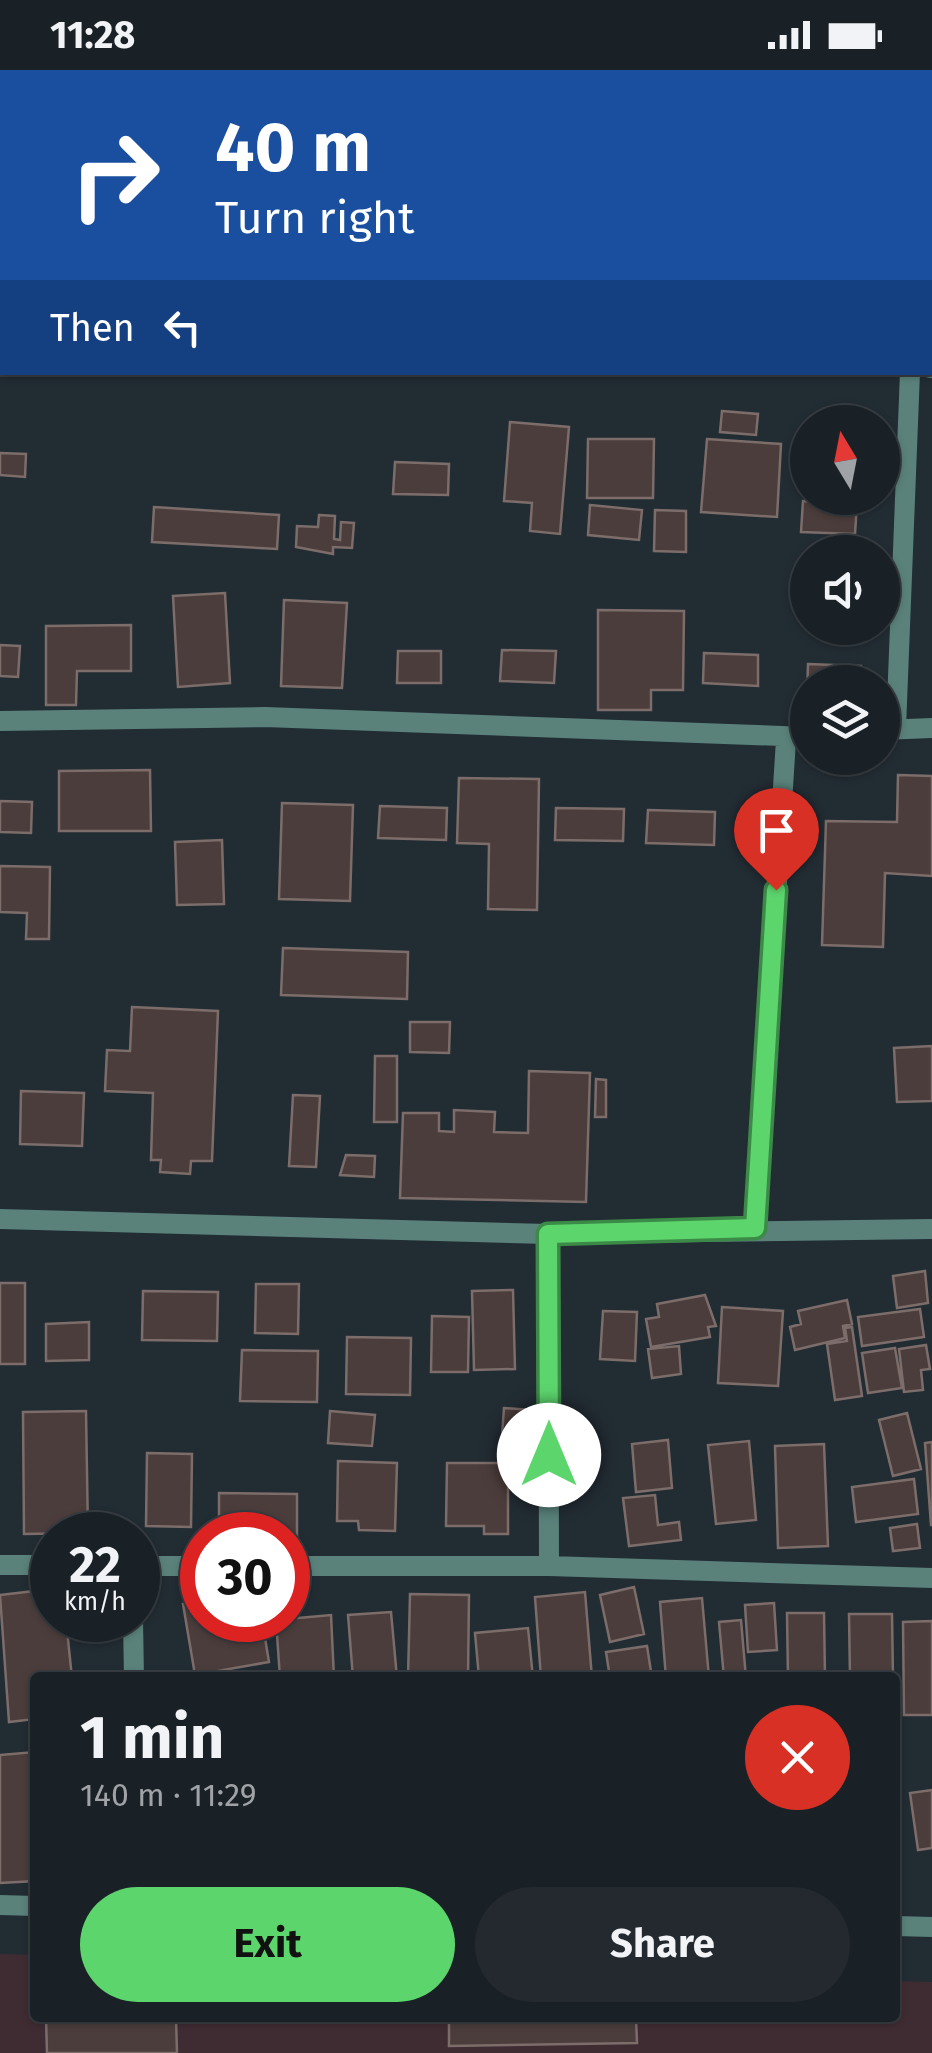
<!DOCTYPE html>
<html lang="en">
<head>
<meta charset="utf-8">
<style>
	:root { --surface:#1a2126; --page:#23292e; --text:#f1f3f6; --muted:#9fa3a7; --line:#383e43; --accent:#5cd56d }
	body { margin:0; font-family:"Fira Sans",sans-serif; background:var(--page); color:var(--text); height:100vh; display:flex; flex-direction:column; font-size:38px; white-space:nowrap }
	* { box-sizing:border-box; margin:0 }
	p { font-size:32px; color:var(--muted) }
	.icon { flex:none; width:55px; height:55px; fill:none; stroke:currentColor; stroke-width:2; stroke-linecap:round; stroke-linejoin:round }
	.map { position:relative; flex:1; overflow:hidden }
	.drawer { position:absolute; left:30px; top:1602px; width:870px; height:350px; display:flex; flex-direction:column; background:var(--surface); border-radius:10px; box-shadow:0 2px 8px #0004,0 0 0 2px var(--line) }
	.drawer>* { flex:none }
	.top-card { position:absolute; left:0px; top:0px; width:932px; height:305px; box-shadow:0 2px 8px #0004,0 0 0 2px var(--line); background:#1a4fa0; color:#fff; overflow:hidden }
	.needle { width:65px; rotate:350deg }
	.controls { position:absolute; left:790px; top:335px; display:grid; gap:20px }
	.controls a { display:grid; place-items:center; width:110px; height:110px; border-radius:50%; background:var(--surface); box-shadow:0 2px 8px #0004,0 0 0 2px var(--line); font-size:50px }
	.speed { position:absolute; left:30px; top:1442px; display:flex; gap:20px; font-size:50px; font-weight:700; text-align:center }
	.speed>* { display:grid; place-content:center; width:130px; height:130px; border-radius:50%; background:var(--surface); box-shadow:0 2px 8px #0004,0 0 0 2px var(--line); line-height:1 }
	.speed small { font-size:25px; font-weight:400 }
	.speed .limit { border:15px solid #d22; background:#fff; color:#111 }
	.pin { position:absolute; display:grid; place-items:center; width:85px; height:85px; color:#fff; margin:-102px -42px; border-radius:50% 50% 50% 0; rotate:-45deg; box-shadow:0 0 10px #0007 }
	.pin .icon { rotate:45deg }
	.me { position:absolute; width:110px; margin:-55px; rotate:0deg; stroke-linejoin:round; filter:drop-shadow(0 0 8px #0008) }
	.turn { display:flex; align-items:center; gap:35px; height:210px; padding:0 50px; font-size:45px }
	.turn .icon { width:130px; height:130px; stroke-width:2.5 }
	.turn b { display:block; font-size:70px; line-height:85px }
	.then { display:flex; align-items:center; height:95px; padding:0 50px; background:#0003; gap:20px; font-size:38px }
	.round { display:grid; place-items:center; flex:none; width:105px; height:105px; border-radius:52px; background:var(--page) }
	.headline { display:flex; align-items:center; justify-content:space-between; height:170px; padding:0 50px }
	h1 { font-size:60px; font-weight:700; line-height:75px }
	.action { display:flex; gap:20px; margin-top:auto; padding:20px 50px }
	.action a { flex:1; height:115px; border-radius:60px; background:var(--accent); color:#111; font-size:40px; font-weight:700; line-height:115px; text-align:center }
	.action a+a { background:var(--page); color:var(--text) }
	.status { display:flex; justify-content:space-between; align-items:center; height:70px; padding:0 50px; background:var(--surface); direction:ltr }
	.status svg { height:28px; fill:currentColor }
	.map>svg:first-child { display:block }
	.industrial { fill:#3f2c32 }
	.building { fill:#4b3d3b; stroke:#7c6d6a; stroke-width:2.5 }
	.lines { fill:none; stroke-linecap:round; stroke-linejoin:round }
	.minor { stroke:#5a827b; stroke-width:20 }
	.route-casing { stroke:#3c8a47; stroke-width:25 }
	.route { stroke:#5cd56d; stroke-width:18 }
</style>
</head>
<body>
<div class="status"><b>11:28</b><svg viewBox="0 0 49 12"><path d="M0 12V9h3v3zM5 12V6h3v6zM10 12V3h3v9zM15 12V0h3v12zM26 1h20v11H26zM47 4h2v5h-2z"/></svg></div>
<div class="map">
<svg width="932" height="1983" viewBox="0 0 932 1983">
	<rect width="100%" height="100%" fill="#222c33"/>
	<path class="industrial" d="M0,1884L35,1885V1948H895V1911L932,1912V1983H0Z"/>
	<path class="building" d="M722,341L758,344L756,365L720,362Z
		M510,352L569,357L560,464L530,461L532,433L504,431Z
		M588,369H654L653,428H587Z
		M707,369L781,374L777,447L701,442Z
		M0,383L26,384L25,407L0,405Z
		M395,392L449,394L448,425L393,424Z
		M803,431L857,433L855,464L801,462Z
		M590,435L642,440L639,470L588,465Z
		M154,437L279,445L277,479L152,472Z
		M655,440L686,441V482L654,481Z
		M319,445L335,446L334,469L340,470L341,452L354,453L352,478L333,477V484L296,477L297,456L318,457Z
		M225,523L230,613L178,617L173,526Z
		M284,530L347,533L342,618L281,616Z
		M598,540L684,541L683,620H651V640H598Z
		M131,555V601H77L76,635H46V556Z
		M0,575L20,576L18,607L0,606Z
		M502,580L556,581L554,613L500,611Z
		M398,581H441V613H397Z
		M704,583L758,585V616L703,613Z
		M808,594L861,596V612H808L807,625Z
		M150,700L151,761H59V701Z
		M898,705L932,706V806L885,803L883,877L822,875L826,751L897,752Z
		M459,708L539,709L537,840L488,839L489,774L457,773Z
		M0,731L32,732L31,763L0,762Z
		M282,733L353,735L350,831L279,829Z
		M380,736L447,738L446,770L378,768Z
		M556,738L624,739L623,771L555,770Z
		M648,740L715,742L714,775L646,773Z
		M222,770L224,834L177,835L175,772Z
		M0,796L50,797L49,869H26L27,843L0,842Z
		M283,878L408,882L407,929L281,925Z
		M132,937L218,941L212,1091H191L190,1104L160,1102L161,1090H151L153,1023L105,1021L107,980L130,981Z
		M410,952H450L449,983L410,982Z
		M932,976V1031L897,1032L894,978Z
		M375,986H397V1052H374Z
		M529,1001L590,1003L586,1132L400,1128L403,1043H439V1061L454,1062V1040L495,1042L494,1062L528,1063Z
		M596,1009L606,1010V1047H595Z
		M21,1021L84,1023L82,1076L20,1074Z
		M293,1025L320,1026L316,1097L289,1096Z
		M346,1085L375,1086L374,1107L340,1105Z
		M925,1201L928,1233L897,1238L893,1206Z
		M0,1213H25V1294H0Z
		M256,1214H299L298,1264L255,1263Z
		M513,1220L515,1299L474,1300L472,1221Z
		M143,1221L218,1222L217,1271L142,1270Z
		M705,1225L716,1256L708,1257L710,1267L651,1277L646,1249L659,1247L657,1234Z
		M847,1230L852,1254L843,1256L845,1268L795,1280L790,1257L801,1254L798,1241Z
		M722,1237L783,1241L778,1316L718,1313Z
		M920,1239L924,1267L862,1276L858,1247Z
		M603,1241L637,1242L635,1291L600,1289Z
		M432,1246L469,1247L468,1302H431Z
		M89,1252V1290L46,1291V1254Z
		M852,1257L862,1326L835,1330L827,1274L847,1271L845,1258Z
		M347,1267L411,1268L410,1325L346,1324Z
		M926,1275L930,1299L921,1300L923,1320L904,1322L899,1279Z
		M679,1276L681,1304L652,1308L648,1279Z
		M895,1278L902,1318L868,1323L862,1283Z
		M242,1280L318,1281L317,1332L240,1331Z
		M504,1338L531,1340L528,1382L501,1380Z
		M86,1341L88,1463L24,1464L23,1342Z
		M330,1341L375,1345L372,1376L328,1373Z
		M907,1343L921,1399L893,1406L879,1350Z
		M668,1370L672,1418L636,1422L632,1374Z
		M749,1371L756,1450L716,1454L708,1375Z
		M932,1372V1455H931L925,1373Z
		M824,1374L828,1476L778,1478L775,1376Z
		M147,1383L192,1384L191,1457L146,1456Z
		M338,1391L397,1393L395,1461L359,1460L358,1451H337Z
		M447,1393H508V1464H484V1456H446Z
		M914,1409L918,1444L856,1452L852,1417Z
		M219,1423L297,1424V1474H288V1465H219Z
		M655,1425L658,1455L679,1452L681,1470L629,1476L623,1428Z
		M917,1454L920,1478L893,1481L890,1458Z
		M634,1517L644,1564L610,1572L600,1525Z
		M52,1519V1550H66L72,1608H35V1649L9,1652L0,1525Z
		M585,1522L592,1608H541L535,1527Z
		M410,1524L469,1525L468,1608H408Z
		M702,1528L709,1608H666L660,1532Z
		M202,1531V1550H262L269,1592L195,1605L183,1534Z
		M774,1533L777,1580L748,1582L745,1535Z
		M391,1542L397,1608H353L348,1545Z
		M787,1543H824L825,1608H788Z
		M849,1544H892L893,1608H850Z
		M331,1545L334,1608H280L276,1550Z
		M741,1550L746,1608H724L719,1552Z
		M932,1551V1645H904L903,1552Z
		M528,1558L533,1608H479L475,1563Z
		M647,1576L652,1608H610L606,1582Z
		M35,1682V1811L0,1813V1685Z
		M932,1720V1778L918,1780L910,1723Z
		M46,1948H176L177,1983H47Z
		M449,1948H636L637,1973L449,1976Z"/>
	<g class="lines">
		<path class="minor" d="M281,2V0
			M717,2V0
			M0,287H2
			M930,298H932
			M0,651L265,647L808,667
			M896,658L910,302
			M882,660L932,658
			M0,1149L548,1164L932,1159
			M755,1158L786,670
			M548,1164L549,1496
			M0,1495H52
			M138,1496H202
			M288,1496H549L932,1508
			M133,1550L134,1608
			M0,1835L35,1836
			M895,1856L932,1857"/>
	</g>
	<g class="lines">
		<g class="route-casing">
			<path id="route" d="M549,1385L548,1164L755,1158L776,820"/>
		</g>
		<use href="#route" class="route"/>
	</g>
</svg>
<div class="controls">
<a><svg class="needle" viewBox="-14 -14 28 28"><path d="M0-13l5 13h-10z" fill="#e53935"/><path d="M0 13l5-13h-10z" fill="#9fa3a7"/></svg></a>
<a><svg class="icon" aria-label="sound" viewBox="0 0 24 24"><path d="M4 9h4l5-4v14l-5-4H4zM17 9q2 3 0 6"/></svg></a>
<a><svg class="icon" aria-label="layers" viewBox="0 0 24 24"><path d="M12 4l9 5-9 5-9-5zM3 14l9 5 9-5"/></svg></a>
</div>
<div class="speed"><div>22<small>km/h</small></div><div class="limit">30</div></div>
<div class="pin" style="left:776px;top:820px;background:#d93025"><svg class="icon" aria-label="arrive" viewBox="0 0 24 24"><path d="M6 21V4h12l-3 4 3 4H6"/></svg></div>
<svg class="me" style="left:549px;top:1385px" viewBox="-20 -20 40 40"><circle r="19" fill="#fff"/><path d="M0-13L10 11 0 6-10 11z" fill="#5cd56d"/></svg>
<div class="top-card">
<div class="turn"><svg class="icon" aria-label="right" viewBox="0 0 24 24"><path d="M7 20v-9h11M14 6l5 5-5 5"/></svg><div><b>40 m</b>Turn right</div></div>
<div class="then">Then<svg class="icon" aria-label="left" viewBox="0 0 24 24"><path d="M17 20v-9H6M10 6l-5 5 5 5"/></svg></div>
</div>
<section class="drawer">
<div class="headline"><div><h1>1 min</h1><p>140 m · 11:29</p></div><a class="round" style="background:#d93025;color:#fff"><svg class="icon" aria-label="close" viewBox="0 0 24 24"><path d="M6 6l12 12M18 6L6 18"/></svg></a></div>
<div class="action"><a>Exit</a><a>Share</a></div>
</section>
</div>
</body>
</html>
